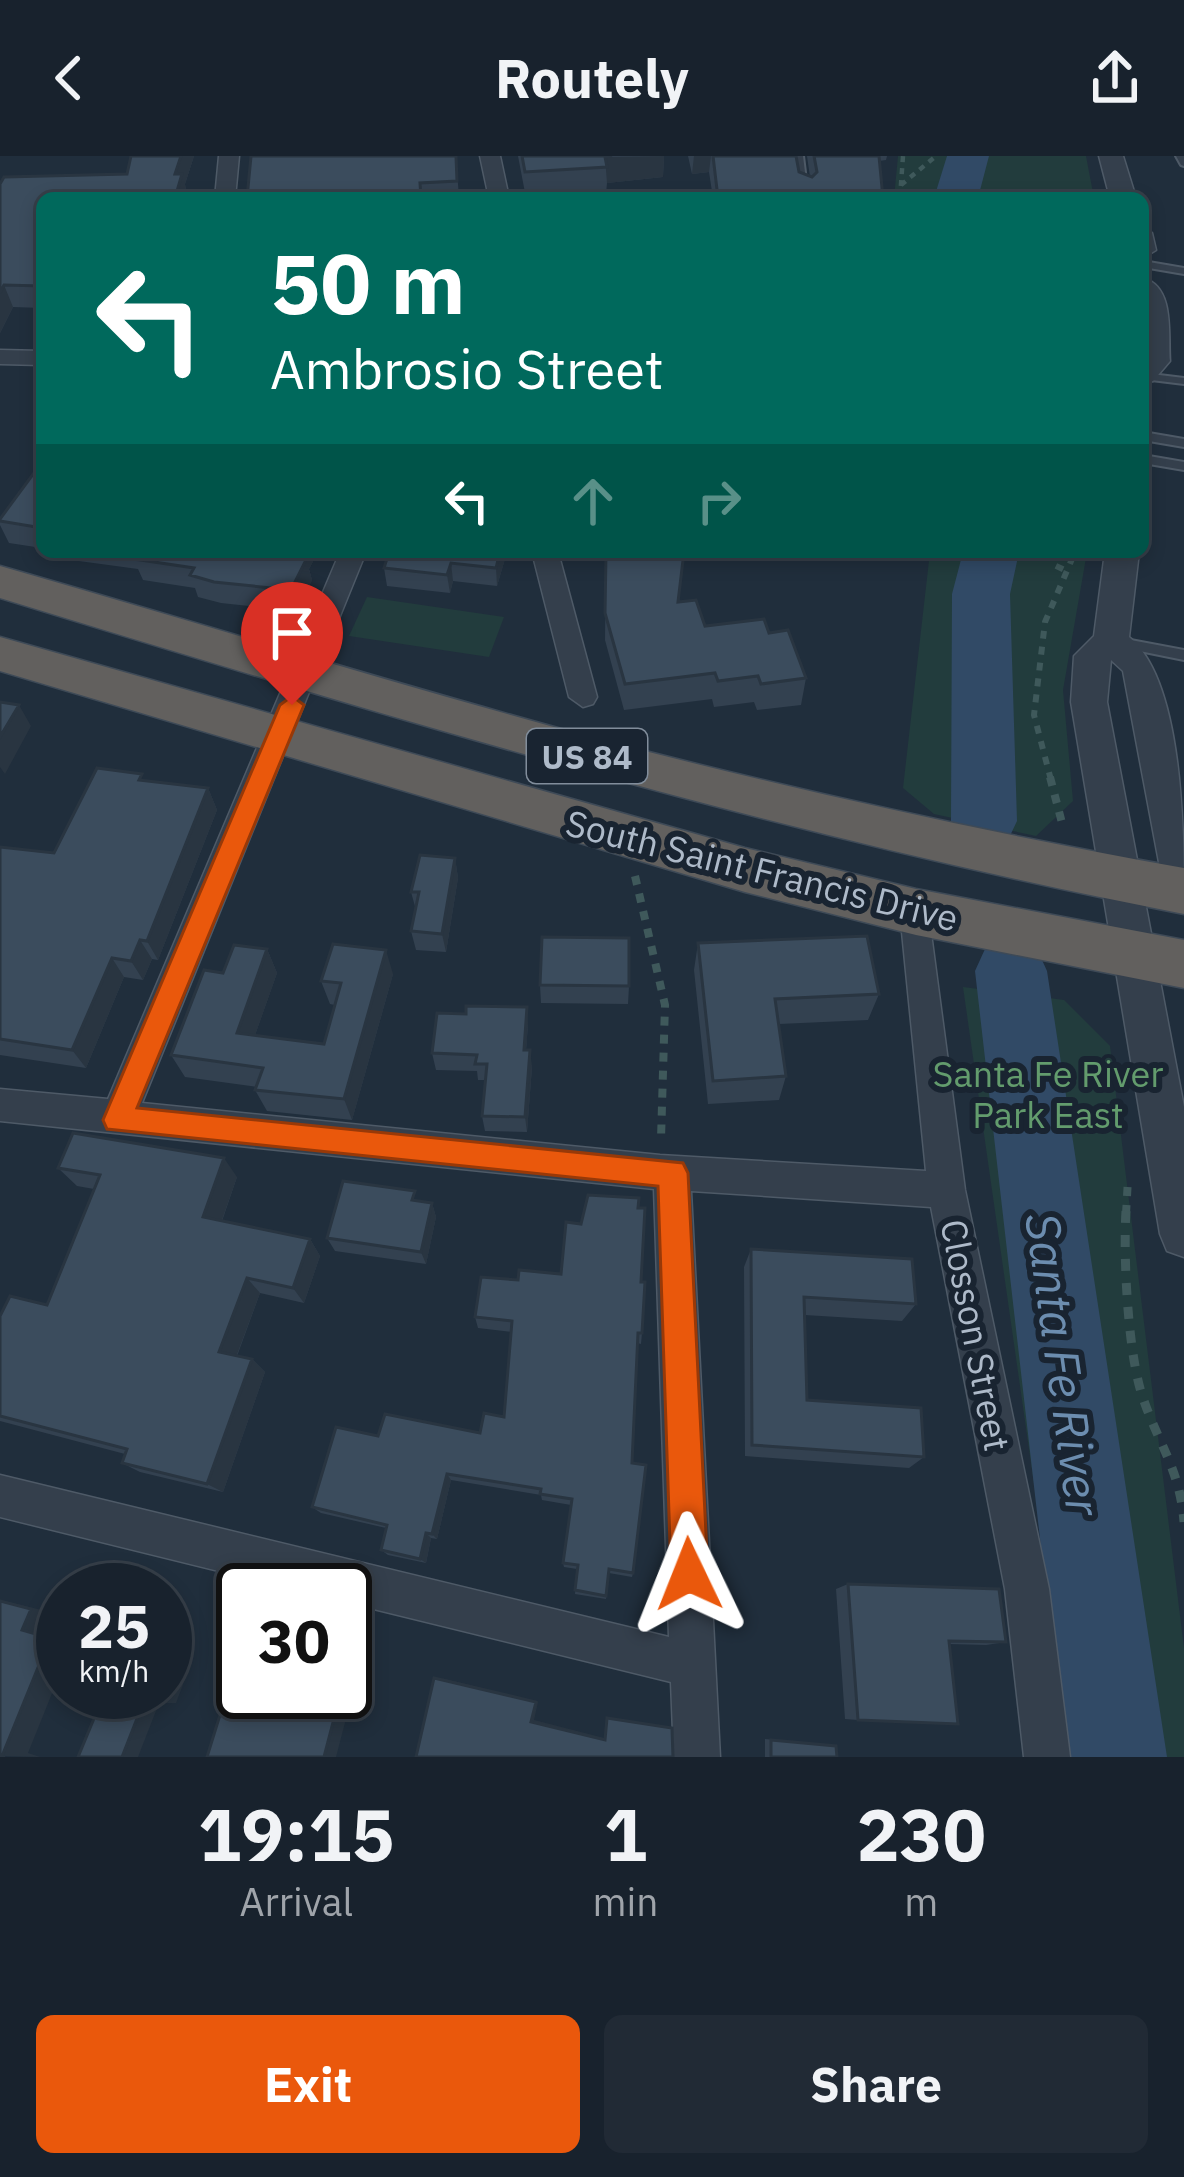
<!DOCTYPE html>
<html lang="en">
<head>
<meta charset="utf-8">
<style>
	:root { --surface:#18222d; --page:#212a35; --text:#f1f3f6; --muted:#9fa4aa; --line:#363f49; --accent:#ea580c }
	body { margin:0; font-family:"IBM Plex Sans",sans-serif; background:var(--page); color:var(--text); height:100vh; display:flex; flex-direction:column; font-size:45px; white-space:nowrap }
	* { box-sizing:border-box; margin:0 }
	p { font-size:39px; color:var(--muted) }
	.icon { flex:none; width:66px; height:66px; fill:none; stroke:currentColor; stroke-width:2; stroke-linecap:round; stroke-linejoin:round }
	.map { position:relative; height:1601px; overflow:hidden }
	.sheet { display:flex; flex-direction:column; background:var(--surface); flex:1 }
	.sheet>* { flex:none }
	.banner { position:absolute; left:36px; top:36px; width:1113px; height:366px; border-radius:18px; box-shadow:0 6px 18px #0003,0 0 0 3px var(--line); background:#00695c; color:#fff; overflow:hidden }
	.speed { position:absolute; left:36px; top:1407px; display:flex; gap:24px; font-size:60px; font-weight:700; text-align:center }
	.speed>* { display:grid; place-content:center; width:156px; height:156px; border-radius:50%; background:var(--surface); box-shadow:0 6px 18px #0003,0 0 0 3px var(--line); line-height:1 }
	.speed small { font-size:30px; font-weight:400 }
	.speed .limit { border:6px solid #111; border-radius:18px; background:#fff; color:#111 }
	.pin { position:absolute; display:grid; place-items:center; width:102px; height:102px; color:#fff; margin:-123px -51px; border-radius:50% 50% 50% 0; rotate:-45deg; box-shadow:0 0 12px #0007 }
	.pin .icon { rotate:45deg }
	.me { position:absolute; width:132px; margin:-66px; rotate:358deg; stroke-linejoin:round; filter:drop-shadow(0 0 9px #0008) }
	.turn { display:flex; align-items:center; gap:42px; height:252px; padding:0 36px; font-size:54px }
	.turn .icon { width:156px; height:156px; stroke-width:2.5 }
	.turn b { display:block; font-size:84px; line-height:102px }
	.lanes { display:flex; align-items:center; height:114px; padding:0 36px; background:#0003; justify-content:center; gap:60px; direction:ltr }
	.lanes .off { opacity:.35 }
	.eta { display:flex; justify-content:space-evenly; align-items:center; height:204px; text-align:center }
	.eta b { font-size:72px; font-weight:800; line-height:84px }
	.primary-button { display:flex; gap:24px; margin-top:auto; padding:24px 36px }
	.primary-button a { flex:1; height:138px; border-radius:18px; background:var(--accent); color:#fff; font-size:48px; font-weight:800; line-height:138px; text-align:center }
	.primary-button a+a { background:var(--page); color:var(--text) }
	header { display:flex; justify-content:space-between; align-items:center; height:156px; padding:0 36px; background:var(--surface); font-size:54px; font-weight:800 }
	.map>svg:first-child { display:block }
	.green { fill:#223c3d }
	.lines { fill:none; stroke-linecap:round; stroke-linejoin:round }
	.river { fill:#314a66; fill-rule:evenodd }
	.service-casing { stroke:#4e5a67; stroke-width:4 }
	.minor-casing { stroke:#4e5a67; stroke-width:3 }
	.tertiary-casing { stroke:#4e5a67; stroke-width:3 }
	.trunk-casing { stroke:#3e4a57; stroke-width:3 }
	.path-far3 { stroke:#3f595b; stroke-width:4.5; stroke-dasharray:6 6; stroke-linecap:butt }
	.path-far2 { stroke:#3f595b; stroke-width:6; stroke-dasharray:8 8; stroke-linecap:butt }
	.path-far1 { stroke:#3f595b; stroke-width:8; stroke-dasharray:9 9; stroke-linecap:butt }
	.path { stroke:#3f595b; stroke-width:9; stroke-dasharray:12 12; stroke-linecap:butt }
	.service { fill:#343f4c; fill-rule:evenodd }
	.minor { fill:#343f4c; fill-rule:evenodd }
	.tertiary { fill:#343f4c; fill-rule:evenodd }
	.trunk { fill:#62605e; fill-rule:evenodd }
	.wall { fill:#334150 }
	.shaded-wall { fill:#293541 }
	.building { fill:#3b4c5d; stroke:#293541; stroke-width:3 }
	.route { fill:#ea580c; stroke:#983908; stroke-width:3 }
	.labels { text-anchor:middle; dominant-baseline:central; stroke-width:12; stroke-linejoin:round; paint-order:stroke }
	.shield { fill:#192431; stroke:#818d9b; stroke-width:3 }
	.shield-label { font-size:33px; font-weight:bold; fill:#aebac9 }
	.street-label { font-size:36px; fill:#aebac9; stroke:#192431 }
	.park-label { font-size:36px; fill:#639c6d; stroke:#192431 }
	.near-water-label { font-size:48px; font-style:italic; fill:#6c8daf; stroke:#192431 }
</style>
</head>
<body>
<header><svg class="icon" aria-label="back" viewBox="0 0 24 24"><path d="M15 5l-7 7 7 7"/></svg>Routely<svg class="icon" aria-label="share" viewBox="0 0 24 24"><path d="M12 15V3M7 8l5-5 5 5M5 13v7h14v-7"/></svg></header>
<div class="map">
<svg width="1184" height="1601" viewBox="0 0 1184 1601">
	<rect width="100%" height="100%" fill="#202e3c"/>
	<path class="green" d="M898,0H1086L1094,42H894Z
		M930,396H1087L1063,534L1073,645L1036,680L934,658L903,632Z
		M367,441L504,461L489,501L349,480Z
		M963,831L1064,844L1110,890L1184,1492V1601H1073Z"/>
	<g class="lines">
		<path class="river" d="M947,0H989L978,42H934Z
			M963,396H1019L1010,438L1017,665L1008,684L984,691L960,684L951,665L952,438Z
			M1011,784L1037,793L1047,815L1167,1601H1065L975,815L985,793Z"/>
		<g class="service-casing">
			<path id="service" d="M793,0H803L808,41L800,39Z
				M1176,0H1184V10L1181,9Z
				M1143,105L1184,112V118L1143,111Z
				M1143,217L1184,222V228L1143,223Z
				M1143,276L1184,283V291L1143,284Z
				M1143,299L1184,306V314L1143,307Z
				M1120,482L1184,494V504L1115,490L1113,487Z"/>
		</g>
		<g class="minor-casing">
			<path id="minor" d="M219,0H239L235,42H215Z
				M480,0H500L509,42H489Z
				M0,194L42,195V209L0,208Z
				M340,396H366L142,947L660,999L926,1015L900,756L905,747L916,743L927,747L965,1034L1049,1433L1070,1601H1024L1005,1433L931,1051L691,1035L720,1601H674L671,1526L345,1446V1434H296L0,1361V1319L669,1481L654,1033L0,965V933L108,943Z
				M532,396H558L597,541L593,548L583,551L569,541Z"/>
		</g>
		<g class="tertiary-casing">
			<path id="tertiary" d="M1099,0H1123L1136,42H1110Z
				M1143,75L1152,77L1156,94L1143,102Z
				M1143,122C1175,131 1168,177 1170,205L1153,225L1143,228Z
				M1105,396H1139L1129,481C1184,525 1184,680 1184,750L1170,745L1164,733L1123,515L1111,504L1107,546L1184,951V1101L1167,1095L1160,1078L1071,546L1074,500L1094,480Z"/>
		</g>
		<g class="trunk-casing">
			<path id="trunk" d="M0,410C196,466 391,527 587,580C785,632 983,676 1184,712V758C781,680 391,562 0,442Z
				M0,481L745,692L916,733L1184,784V832L916,779L745,736L0,515Z"/>
		</g>
		<path class="path-far3" d="M901,29L936,0
			M900,42L903,0"/>
		<path class="path-far2" d="M1040,396H1048
			M1059,396L1054,409L1067,415
			M1051,624L1034,559L1045,466L1075,396"/>
		<path class="path-far1" d="M1050,621L1062,667
			M635,720L665,849L661,983
			M1126,1058L1128,1023"/>
		<path class="path" d="M1126,1055C1123,1101 1128,1200 1143,1242C1159,1289 1180,1314 1184,1366"/>
		<use href="#service" class="service"/>
		<use href="#minor" class="minor"/>
		<use href="#tertiary" class="tertiary"/>
		<use href="#trunk" class="trunk"/>
	</g>
	<path class="wall" d="M131,0H194L185,28L187,42H42V152L13,151L0,177V28L127,18Z
		M456,0L459,42H247Z
		M518,0H664L663,21L607,27L606,38L526,42Z
		M688,0H796L799,16L810,21L807,0H887L886,4L879,5L883,42H713L709,16L692,18Z
		M42,306V392L9,387L0,369V363Z
		M60,396H318L309,413L312,424L297,455L221,447L198,441L195,432L143,424L138,413L64,403Z
		M507,396L497,430L453,425L450,437L387,430L384,412Z
		M598,396H684L679,446L705,470L769,477L806,522L801,549L757,554L754,546L714,551L712,543L624,554L605,484L606,398H598Z
		M146,625L208,632L217,654L158,804L152,803L143,824L124,821L86,912L0,899V691L54,697Z
		M455,702L458,722L446,796L416,794L411,775L416,754L411,736Z
		M698,787L879,838L868,864L779,868L786,920L779,944L708,948L694,814Z
		M267,793L277,817L255,879L324,888L335,849L330,848L321,825L393,818L352,964L267,955L255,934L257,931L185,921L171,899L223,817Z
		M540,829L629,830L628,848L541,847Z
		M528,868L526,894L532,911L527,976L485,975L482,960L485,924H478L477,915L436,914L432,897Z
		M58,1012L237,1021L222,1065L310,1083L320,1100L304,1147L260,1137L237,1200L252,1203L265,1216L223,1336L140,1316L122,1307L125,1298L0,1265V1160L47,1149L94,1033L77,1030Z
		M418,1045L432,1047L436,1061L426,1108L335,1095L327,1082Z
		M751,1093L916,1148L902,1165L805,1159L807,1244L924,1301L909,1312L745,1300L744,1111Z
		M518,1124L641,1126L642,1177L641,1188L637,1187L632,1307L633,1417L632,1421L609,1417L606,1443L575,1438L577,1413L564,1411L563,1407L571,1349L542,1344L541,1339L451,1324L437,1383L431,1382L426,1407L388,1399L381,1394L386,1372L321,1357L312,1351L378,1280L480,1277L504,1261L512,1176L478,1172L475,1161Z
		M848,1428L1006,1486L986,1489L949,1488L858,1564L845,1563L836,1433Z
		M765,1583L836,1590L837,1601H765Z"/>
	<path class="shaded-wall" d="M181,0H194L185,28L187,42H175V18Z
		M664,0L663,21L607,27L605,1Z
		M694,0H711L709,16L692,18Z
		M4,129L13,151L0,177V137Z
		M301,396H318L309,413L312,424L297,455L291,434Z
		M500,396H507L497,430L496,412Z
		M451,407L453,425L450,437L447,419Z
		M19,549L31,570L5,618L0,611V581Z
		M208,632L217,654L158,804L147,785Z
		M455,702L458,722L446,796L442,778Z
		M140,784L152,803L143,824L131,805Z
		M267,793L277,817L248,899L237,877Z
		M386,794L393,818L352,964L344,943Z
		M112,802L124,821L86,912L72,894Z
		M527,851L528,868L525,911L524,894Z
		M530,894L532,911L527,976L525,961Z
		M224,1002L237,1021L217,1078L203,1061Z
		M432,1047L436,1061L426,1108L421,1096Z
		M310,1083L320,1100L304,1147L293,1132Z
		M247,1122L260,1137L233,1209L219,1196Z
		M252,1203L265,1216L223,1336L207,1328Z
		M447,1318L451,1324L437,1383L432,1378Z
		M426,1377L431,1382L426,1407L420,1403Z
		M0,1444L54,1457L46,1477L63,1481V1510L28,1597L40,1601L2,1600L22,1474Z
		M165,1489L179,1494L175,1505L190,1510L176,1547H161Z
		M441,1522L538,1546L534,1564L604,1582L605,1584L531,1566Z
		M345,1532H354L336,1601H324L341,1536H345Z
		M145,1542H161L138,1601H122Z"/>
	<path class="building" d="M131,0H181L175,18H182L175,42H42V130L4,129L0,137V28L4,21L127,18Z
		M251,0H456L457,25L420,27L421,42H247Z
		M522,0H612L605,1L607,11L525,16Z
		M713,0H796L799,16L812,21L817,16L814,0H879L883,42H718Z
		M42,306V372L0,365V363Z
		M138,396H301L299,401L307,402L291,434L214,426L190,419L194,412L134,403Z
		M389,396H500L496,412L451,407L447,419L384,412Z
		M606,396H684L678,446L696,444L705,470L764,463L769,477L788,474L806,522L761,528L758,520L718,525L715,517L625,528L605,457Z
		M0,546L19,549L0,581Z
		M97,612L142,618L139,624L208,632L147,785L140,784L131,805L112,802L72,894L0,883V691L54,697Z
		M420,699L455,702L442,778L411,775L419,736H411Z
		M867,780L879,838L775,843L786,920L713,925L698,787Z
		M542,781L629,782V830L540,829Z
		M333,788L386,794L344,943L255,934L263,912L171,899L204,814L223,817L234,789L267,793L237,877L324,888L341,827L321,825Z
		M466,850L527,851L524,894H530L525,961L482,960L487,908H475L477,899L432,897L437,857L466,858Z
		M73,977L224,1002L203,1061L310,1083L293,1132L247,1122L219,1196L252,1203L207,1328L122,1307L127,1293L0,1260V1160L10,1140L47,1149L100,1019L58,1012Z
		M343,1025L415,1035L412,1044L432,1047L421,1096L327,1082Z
		M588,1039L639,1042L638,1052H645L641,1126H645L642,1177H638L632,1307L646,1309L633,1417L609,1413L606,1440L575,1434L578,1409L563,1407L572,1343L540,1338L541,1333L447,1318L432,1378L426,1377L420,1403L381,1394L387,1369L312,1351L336,1271L378,1280L385,1258L480,1277L484,1257L504,1261L512,1165L475,1161L481,1121L518,1124L519,1114L561,1118L566,1066L581,1068Z
		M751,1093L912,1103L916,1148L804,1141L807,1244L921,1252L924,1301L752,1289Z
		M848,1428L999,1433L1006,1486L949,1485L958,1568L858,1564Z
		M0,1445L31,1453L22,1474L50,1482L2,1600L5,1601H0Z
		M165,1505L176,1509L161,1547L145,1542L122,1601H78L105,1536H165Z
		M236,1507L243,1509V1536H341L324,1601H207Z
		M434,1522L536,1546L531,1566L605,1584L607,1562L672,1572L673,1601H416Z
		M771,1584L836,1590L837,1601H771Z"/>
	<path class="route" d="M292,540L304,549L137,952L683,1007L688,1017L708,1418L702,1431L689,1436L677,1431L671,1418L658,1030L107,973L103,964L280,549Z"/>
	<g class="labels">
		<rect class="shield" x="527" y="573" width="120" height="54" rx="9"/>
		<g class="shield-label">
			<text x="587" y="600">US 84</text>
		</g>
		<g class="street-label">
			<text transform="translate(762 714) rotate(14)">South Saint Francis Drive</text>
			<text transform="translate(976 1179) rotate(79)">Closson Street</text>
		</g>
		<g class="park-label">
			<text x="1048" y="917">Santa Fe River<tspan x="1048" dy="41">Park East</tspan></text>
		</g>
		<g class="near-water-label">
			<text transform="translate(1064 1208) rotate(82)">Santa Fe River</text>
		</g>
	</g>
</svg>
<div class="speed"><div>25<small>km/h</small></div><div class="limit">30</div></div>
<div class="pin" style="left:292px;top:549px;background:#d93025"><svg class="icon" aria-label="arrive" viewBox="0 0 24 24"><path d="M6 21V4h12l-3 4 3 4H6"/></svg></div>
<svg class="me" style="left:689px;top:1418px" viewBox="-20 -20 40 40"><path d="M0-17L14 15 0 8-14 15z" fill="#ea580c" stroke="#fff" stroke-width="4"/></svg>
<div class="banner">
<div class="turn"><svg class="icon" aria-label="left" viewBox="0 0 24 24"><path d="M17 20v-9H6M10 6l-5 5 5 5"/></svg><div><b>50 m</b>Ambrosio Street</div></div>
<div class="lanes"><svg class="icon" aria-label="left" viewBox="0 0 24 24"><path d="M17 20v-9H6M10 6l-5 5 5 5"/></svg><svg class="icon off" aria-label="ahead" viewBox="0 0 24 24"><path d="M12 20V5M6 11l6-6 6 6"/></svg><svg class="icon off" aria-label="right" viewBox="0 0 24 24"><path d="M7 20v-9h11M14 6l5 5-5 5"/></svg></div>
</div>
</div>
<section class="sheet">
<div class="eta">
<div><b>19:15</b><p>Arrival</p></div>
<div><b>1</b><p>min</p></div>
<div><b>230</b><p>m</p></div>
</div>
<div class="primary-button"><a>Exit</a><a>Share</a></div>
</section>
</body>
</html>
